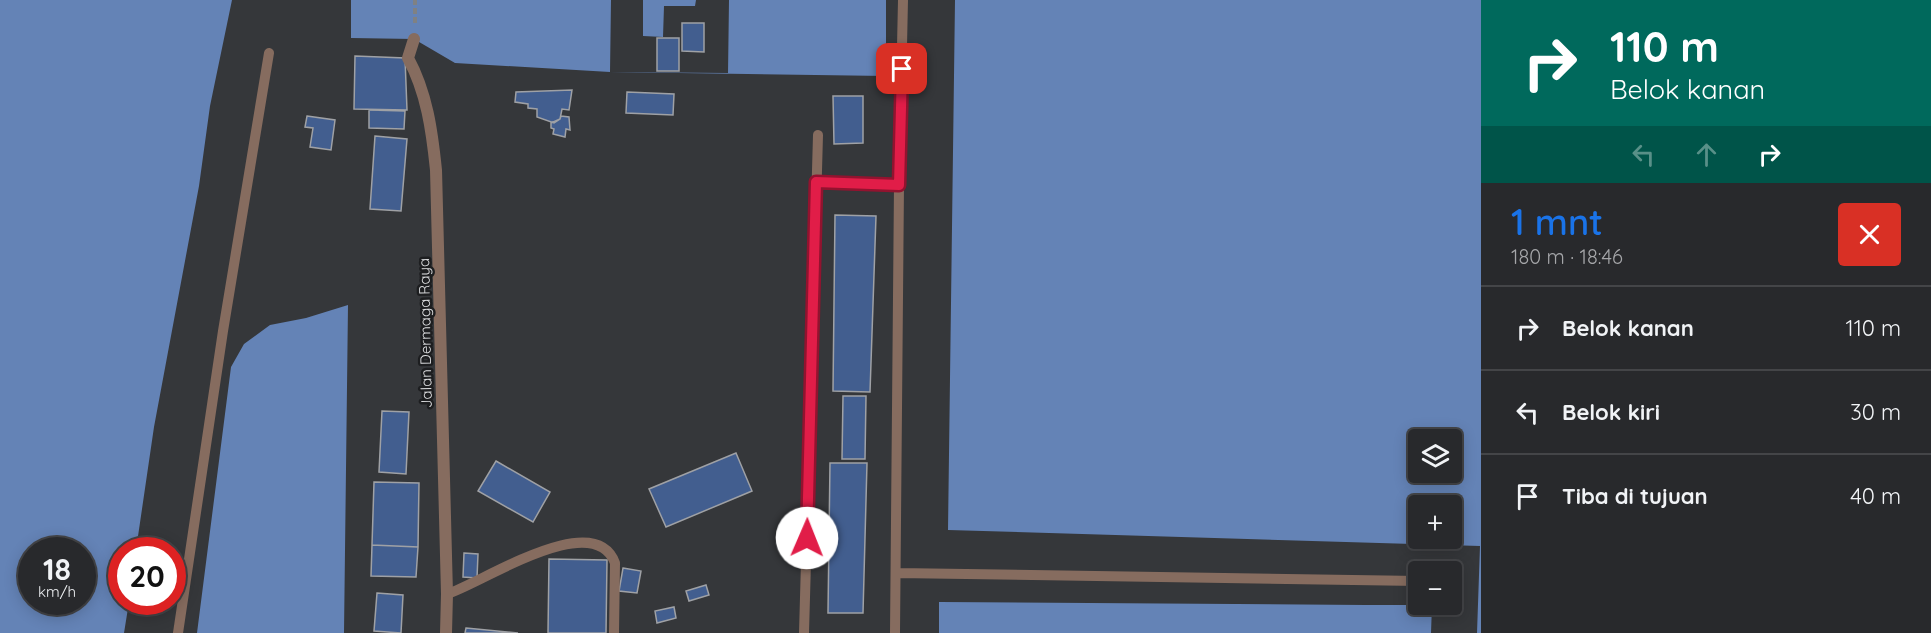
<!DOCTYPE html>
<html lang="id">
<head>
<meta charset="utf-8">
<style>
	:root { --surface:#28292c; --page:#343538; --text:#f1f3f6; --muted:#a5a6a9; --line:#444548; --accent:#1a73e8 }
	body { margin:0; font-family:Quicksand,sans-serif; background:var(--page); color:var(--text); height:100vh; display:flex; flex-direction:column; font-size:22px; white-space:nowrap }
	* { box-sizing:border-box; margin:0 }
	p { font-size:20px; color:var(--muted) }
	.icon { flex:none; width:33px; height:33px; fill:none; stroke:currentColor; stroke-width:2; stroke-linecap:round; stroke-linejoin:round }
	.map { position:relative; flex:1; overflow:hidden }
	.side { display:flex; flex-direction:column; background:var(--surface); width:450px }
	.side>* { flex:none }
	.banner { background:#00695c; color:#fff; overflow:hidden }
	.fabs { position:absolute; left:1408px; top:429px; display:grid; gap:12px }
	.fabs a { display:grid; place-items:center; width:54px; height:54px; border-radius:6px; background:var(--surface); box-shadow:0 3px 15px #0003,0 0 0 2px var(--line); font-size:30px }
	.speed { position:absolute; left:18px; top:537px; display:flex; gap:12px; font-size:30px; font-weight:700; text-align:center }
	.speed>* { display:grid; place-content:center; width:78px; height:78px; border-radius:50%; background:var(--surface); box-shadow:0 3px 15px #0003,0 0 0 2px var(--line); line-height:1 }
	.speed small { font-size:15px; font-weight:400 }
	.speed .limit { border:9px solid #d22; background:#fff; color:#111 }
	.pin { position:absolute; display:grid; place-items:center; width:51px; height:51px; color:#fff; margin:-26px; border-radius:12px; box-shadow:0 3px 9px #0006 }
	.me { position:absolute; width:66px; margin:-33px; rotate:1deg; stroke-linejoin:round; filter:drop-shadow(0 0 4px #0008) }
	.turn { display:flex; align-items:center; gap:21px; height:126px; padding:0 30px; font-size:27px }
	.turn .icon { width:78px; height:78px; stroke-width:2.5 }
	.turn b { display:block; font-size:42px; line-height:51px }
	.lanes { display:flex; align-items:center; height:57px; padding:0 30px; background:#0003; justify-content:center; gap:30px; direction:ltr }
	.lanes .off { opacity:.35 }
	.round { display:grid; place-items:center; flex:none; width:63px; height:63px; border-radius:6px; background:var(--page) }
	.summary { display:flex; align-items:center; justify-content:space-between; height:102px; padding:0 30px }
	h1 { font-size:36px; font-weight:600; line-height:45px; color:var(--accent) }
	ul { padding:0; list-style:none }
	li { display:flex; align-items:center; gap:18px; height:84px; padding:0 30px; border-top:2px solid var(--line) }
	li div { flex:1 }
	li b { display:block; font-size:22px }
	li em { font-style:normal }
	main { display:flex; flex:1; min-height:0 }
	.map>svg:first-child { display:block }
	.water { fill:#6483b6; fill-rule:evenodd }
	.pier { fill:#35373a }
	.building { fill:#425e8f; stroke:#9fa1a5; stroke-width:1.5 }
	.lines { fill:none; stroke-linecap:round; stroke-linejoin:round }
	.path { stroke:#7f8183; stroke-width:4; stroke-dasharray:6 3; stroke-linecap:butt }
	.lane { stroke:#866c5f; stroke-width:10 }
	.street { stroke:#866c5f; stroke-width:12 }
	.route-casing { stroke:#92132f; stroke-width:15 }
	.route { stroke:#e11d48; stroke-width:10 }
	.labels { text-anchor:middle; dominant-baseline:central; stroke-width:5; stroke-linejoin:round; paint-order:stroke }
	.street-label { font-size:15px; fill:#dedfe1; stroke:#1d1e20 }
</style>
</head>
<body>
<main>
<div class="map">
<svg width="1481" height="633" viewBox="0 0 1481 633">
	<rect width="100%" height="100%" fill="#35373a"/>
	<path class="water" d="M0,0H232L210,106L199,186L154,427L136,550H122V602H129L124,633H0ZM32,550H82V602H32Z
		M351,0H886V76L610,72L455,63L414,39L351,38Z
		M955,0H1481V633H1477L1480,546L948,530ZM1419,440H1452V472H1419ZM1419,506H1452V538H1419Z
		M348,305L344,633H197L231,367L244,344L270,325L306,318Z
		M939,602L1366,605H1432L1431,633H939Z"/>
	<path class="pier" d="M611,0H643V36L663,37L664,6H695L696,0H729L728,73L610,72Z"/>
	<path class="building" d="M682,23H704V52L682,51Z
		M657,38H679V71H657Z
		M355,56L405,58L407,110L354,109Z
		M572,90L569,110L562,109L560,119L554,123L537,117V109L528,108V104L515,102L516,92Z
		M627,92L674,94L673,115L626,113Z
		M833,96H863V143L834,144Z
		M369,110L405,111L404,129L369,128Z
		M307,116L335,120L331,150L310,147L313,128L305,127Z
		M561,116L569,117L570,130L566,129L565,137L553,134L554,129L551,128V123L560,119Z
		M375,136L407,139L401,211L370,209Z
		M835,215L876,216L870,392L833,391Z
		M843,396H866L865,459H842Z
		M382,411L409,412L406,474L379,472Z
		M736,453L752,491L666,527L649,489Z
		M496,461L550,492L533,522L478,491Z
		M830,463H867L863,613H828Z
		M374,482L419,483L418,547L372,545Z
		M372,545L418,547L416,577L371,576Z
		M464,553L478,554L477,578L463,577Z
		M549,559L607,560L606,633H548Z
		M623,568L641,571L637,593L619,591Z
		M706,585L709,595L689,601L686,591Z
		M377,593L403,595L401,633L374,631Z
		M674,607L676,618L657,623L655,611Z
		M466,628L518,633H465Z"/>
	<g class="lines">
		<path class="path" d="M415,23V0"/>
		<path class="lane" d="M816,182L899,185
			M897,573L1419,581
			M447,594C482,583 594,507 615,563L614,633
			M178,633L223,331L269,53
			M804,633L818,135
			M895,633L899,185L903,0"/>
		<path class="street" d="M414,39L408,58C427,93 432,131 436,170L447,594L446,633"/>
	</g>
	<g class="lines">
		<g class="route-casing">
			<path id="route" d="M807,538L816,182L899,185L902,69"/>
		</g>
		<use href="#route" class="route"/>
	</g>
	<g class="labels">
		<g class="street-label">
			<text transform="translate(425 333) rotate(-91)">Jalan Dermaga Raya</text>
		</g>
	</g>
</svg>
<div class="fabs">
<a><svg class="icon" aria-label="layers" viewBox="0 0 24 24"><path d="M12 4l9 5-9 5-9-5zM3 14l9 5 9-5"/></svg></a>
<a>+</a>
<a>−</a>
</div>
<div class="speed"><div>18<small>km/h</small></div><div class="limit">20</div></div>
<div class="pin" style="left:902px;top:69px;background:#d93025"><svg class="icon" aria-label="arrive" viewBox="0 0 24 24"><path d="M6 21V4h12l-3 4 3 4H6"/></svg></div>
<svg class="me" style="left:807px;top:538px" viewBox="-20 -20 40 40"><circle r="19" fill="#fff"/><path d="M0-13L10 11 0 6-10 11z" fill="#e11d48"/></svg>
</div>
<section class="side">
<div class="banner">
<div class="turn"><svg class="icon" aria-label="right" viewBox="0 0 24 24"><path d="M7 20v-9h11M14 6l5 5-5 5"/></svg><div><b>110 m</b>Belok kanan</div></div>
<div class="lanes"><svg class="icon off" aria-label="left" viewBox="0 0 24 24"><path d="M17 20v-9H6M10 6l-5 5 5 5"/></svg><svg class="icon off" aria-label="ahead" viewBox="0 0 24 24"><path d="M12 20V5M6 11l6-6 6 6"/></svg><svg class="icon" aria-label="right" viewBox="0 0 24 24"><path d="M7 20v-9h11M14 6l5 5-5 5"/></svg></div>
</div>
<div class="summary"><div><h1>1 mnt</h1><p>180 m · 18:46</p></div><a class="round" style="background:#d93025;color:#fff"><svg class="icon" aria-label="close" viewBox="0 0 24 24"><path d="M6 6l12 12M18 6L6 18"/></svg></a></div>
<ul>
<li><svg class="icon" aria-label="right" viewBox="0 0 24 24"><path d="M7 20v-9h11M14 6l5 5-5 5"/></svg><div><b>Belok kanan</b></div><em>110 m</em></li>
<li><svg class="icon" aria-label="left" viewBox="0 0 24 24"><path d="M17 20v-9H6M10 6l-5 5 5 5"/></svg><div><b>Belok kiri</b></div><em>30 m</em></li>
<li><svg class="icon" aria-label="arrive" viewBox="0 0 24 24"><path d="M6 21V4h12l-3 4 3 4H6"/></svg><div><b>Tiba di tujuan</b></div><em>40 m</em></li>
</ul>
</section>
</main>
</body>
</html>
